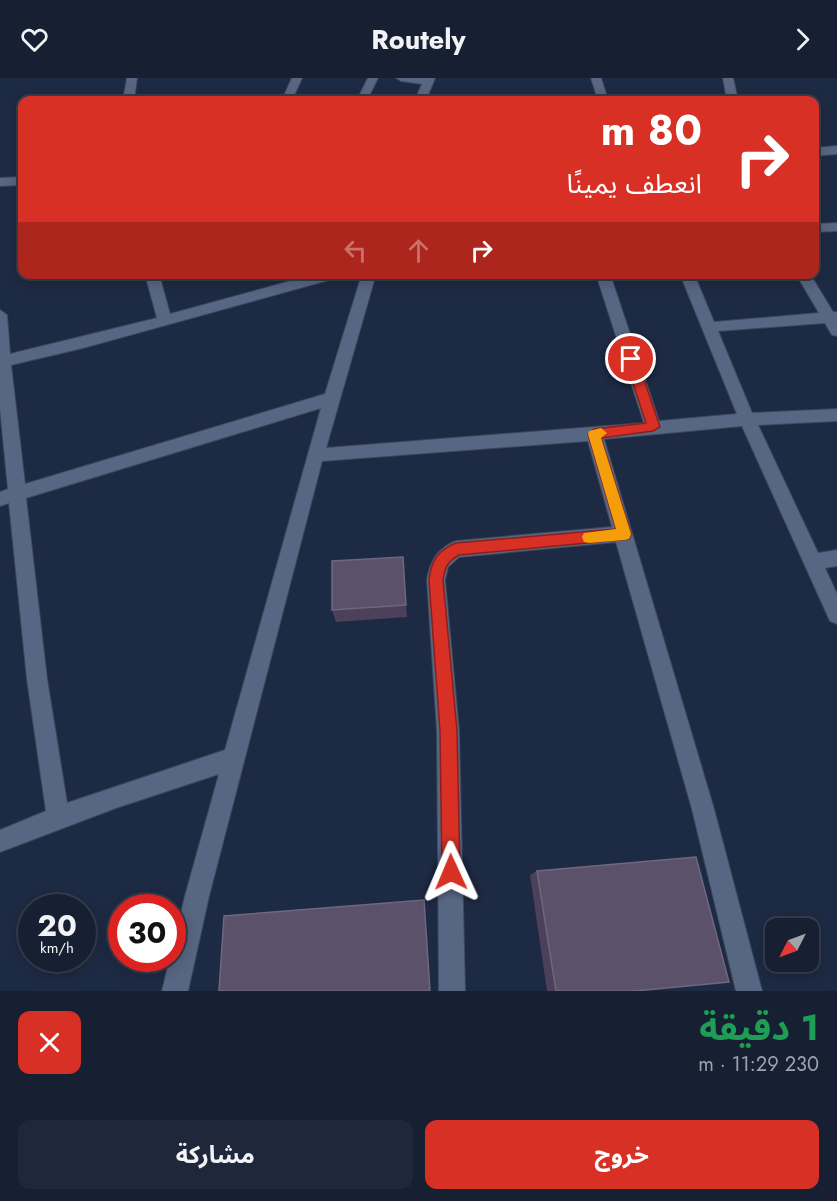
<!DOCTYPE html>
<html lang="ar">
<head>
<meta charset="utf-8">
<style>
	:root { --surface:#162032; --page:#1f283a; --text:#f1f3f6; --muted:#9ea3ac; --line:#353e4d; --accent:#d93025 }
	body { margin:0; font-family:Jost,"Noto Sans Arabic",sans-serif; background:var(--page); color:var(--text); direction:rtl; height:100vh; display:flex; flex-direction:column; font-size:22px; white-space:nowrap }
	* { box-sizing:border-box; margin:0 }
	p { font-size:20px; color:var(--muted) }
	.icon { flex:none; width:33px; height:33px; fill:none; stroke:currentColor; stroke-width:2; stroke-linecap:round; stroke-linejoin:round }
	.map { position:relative; height:913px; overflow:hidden; direction:ltr }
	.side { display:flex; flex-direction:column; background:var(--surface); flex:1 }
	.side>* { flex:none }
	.top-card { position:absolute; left:18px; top:18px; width:801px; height:183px; border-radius:12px; box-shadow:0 3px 15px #0003,0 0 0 2px var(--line); direction:rtl; background:#d93025; color:#fff; overflow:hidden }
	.needle { width:39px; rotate:228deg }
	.buttons { position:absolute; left:765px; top:840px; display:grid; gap:12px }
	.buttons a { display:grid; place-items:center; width:54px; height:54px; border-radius:12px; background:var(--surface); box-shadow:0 3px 15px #0003,0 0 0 2px var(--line); font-size:30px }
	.speed { position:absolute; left:18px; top:816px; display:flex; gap:12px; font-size:30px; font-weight:700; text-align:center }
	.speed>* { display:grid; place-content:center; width:78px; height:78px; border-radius:50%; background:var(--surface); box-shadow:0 3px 15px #0003,0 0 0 2px var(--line); line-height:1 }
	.speed small { font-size:15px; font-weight:400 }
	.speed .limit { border:9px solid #d22; background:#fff; color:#111 }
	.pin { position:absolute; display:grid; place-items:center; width:51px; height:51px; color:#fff; margin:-26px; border:3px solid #fff; border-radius:50%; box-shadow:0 2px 6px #0007 }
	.me { position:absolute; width:66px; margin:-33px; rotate:359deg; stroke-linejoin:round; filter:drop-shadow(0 0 4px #0008) }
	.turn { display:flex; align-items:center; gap:21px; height:126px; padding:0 18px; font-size:27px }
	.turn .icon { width:78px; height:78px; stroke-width:2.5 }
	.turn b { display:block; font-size:42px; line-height:51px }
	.lanes { display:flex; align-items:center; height:57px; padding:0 18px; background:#0003; justify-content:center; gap:30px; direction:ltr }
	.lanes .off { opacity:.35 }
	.round { display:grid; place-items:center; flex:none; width:63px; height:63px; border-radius:12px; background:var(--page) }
	.head { display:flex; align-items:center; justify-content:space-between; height:102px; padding:0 18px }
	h1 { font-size:36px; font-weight:700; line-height:45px; color:#1e9e55 }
	.action { display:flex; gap:12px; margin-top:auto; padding:12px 18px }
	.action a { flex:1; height:69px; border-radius:12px; background:var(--accent); color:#fff; font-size:24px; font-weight:700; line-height:69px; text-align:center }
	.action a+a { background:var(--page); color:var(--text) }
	header { display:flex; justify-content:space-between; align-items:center; height:78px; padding:0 18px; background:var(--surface); font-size:27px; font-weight:700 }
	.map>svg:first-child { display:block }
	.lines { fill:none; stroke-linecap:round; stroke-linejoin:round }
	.minor-casing { stroke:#3d475c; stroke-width:2 }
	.tertiary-casing { stroke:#3d475c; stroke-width:2 }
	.minor { fill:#576682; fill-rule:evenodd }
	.tertiary { fill:#576682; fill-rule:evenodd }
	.wall { fill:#4d405a }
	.building { fill:#5c516a; stroke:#6f677f; stroke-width:1.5 }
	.route { fill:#d93025; stroke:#8d1f18; stroke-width:1.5 }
	.slow { fill:#f59e0b }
</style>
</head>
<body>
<header><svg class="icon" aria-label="forward" viewBox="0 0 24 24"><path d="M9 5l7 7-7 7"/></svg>Routely<svg class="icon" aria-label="heart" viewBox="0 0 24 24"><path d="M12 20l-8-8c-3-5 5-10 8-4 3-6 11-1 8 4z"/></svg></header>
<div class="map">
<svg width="837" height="913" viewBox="0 0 837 913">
	<rect width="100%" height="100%" fill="#1d2a43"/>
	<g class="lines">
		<g class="minor-casing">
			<path id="minor" d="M127,0H137L134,22H123Z
				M292,0H302L292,22H282Z
				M368,0H378L367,22H357Z
				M396,0H435L426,22H415L422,6L401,3Z
				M591,0H601L608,22H598Z
				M723,0H733L738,22H727Z
				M837,145V153L814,154V146Z
				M145,196H159L170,236L316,196H342L340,199L83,270L11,287L25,406L325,316L362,196H376L326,370L644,345L596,196H610L659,343L737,336L680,196H694L714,244L819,235L796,196H810L833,234H837V258L832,257L825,245L718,253L752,335L837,331V343L758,347L818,475L837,472V488L825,490L837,516V546L830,543L742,348L604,361L714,731L762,913H736L692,731L616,464L459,479L448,489L445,502L459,653L465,913H439L437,653L427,502C430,483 438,470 456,463L612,449L588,363L322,383L209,818L188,913H162L170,880H172V871L185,818L219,696L116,730L0,774V752L46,733L27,601L9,425L0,428V414L8,411L0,330V232L7,237L10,276L157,240ZM321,330L225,672L67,725L47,601L26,420Z"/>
		</g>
		<g class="tertiary-casing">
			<path id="tertiary" d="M837,68V76L814,78V70Z
				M22,99V107L0,108V100Z"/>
		</g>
		<use href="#minor" class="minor"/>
		<use href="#tertiary" class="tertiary"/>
	</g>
	<path class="wall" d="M406,527L407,539L336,544L332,532Z
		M537,793L635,913H547L530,797Z"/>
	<path class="building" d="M403,479L406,527L332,532V483Z
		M696,779L729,904L635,913H556L537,793Z
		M424,822L430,913H219L224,838Z"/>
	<path class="route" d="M631,276L637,281L660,349L653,353L601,360L631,456L629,461L459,477C447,484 445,489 443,502L457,653L460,794L457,801L451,803L445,801L442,794L440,653L429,502C431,483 438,472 456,465L616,451L588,356L594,351L646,345L625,281Z"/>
	<path class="slow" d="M601,350L607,355L601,360L631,456L629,461L624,462L589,465L584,464L582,459L584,455L616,451L588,356L589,353Z"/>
</svg>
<div class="buttons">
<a><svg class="needle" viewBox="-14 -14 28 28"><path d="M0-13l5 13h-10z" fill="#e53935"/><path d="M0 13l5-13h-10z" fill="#9ea3ac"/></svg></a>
</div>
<div class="speed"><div>20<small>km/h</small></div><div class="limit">30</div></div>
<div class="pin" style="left:631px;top:281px;background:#d93025"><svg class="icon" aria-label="arrive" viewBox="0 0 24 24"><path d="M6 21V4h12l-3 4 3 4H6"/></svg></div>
<svg class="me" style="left:451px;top:794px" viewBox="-20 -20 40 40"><path d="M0-17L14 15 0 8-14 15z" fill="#d93025" stroke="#fff" stroke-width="4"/></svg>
<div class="top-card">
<div class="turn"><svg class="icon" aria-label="right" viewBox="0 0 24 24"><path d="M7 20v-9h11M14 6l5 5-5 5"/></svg><div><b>80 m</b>انعطف يمينًا</div></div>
<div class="lanes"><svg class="icon off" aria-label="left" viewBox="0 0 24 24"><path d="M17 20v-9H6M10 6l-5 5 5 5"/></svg><svg class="icon off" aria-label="ahead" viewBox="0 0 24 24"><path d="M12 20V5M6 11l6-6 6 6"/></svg><svg class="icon" aria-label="right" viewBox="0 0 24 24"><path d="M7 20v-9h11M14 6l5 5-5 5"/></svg></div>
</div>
</div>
<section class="side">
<div class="head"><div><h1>1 دقيقة</h1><p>230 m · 11:29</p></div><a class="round" style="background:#d93025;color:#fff"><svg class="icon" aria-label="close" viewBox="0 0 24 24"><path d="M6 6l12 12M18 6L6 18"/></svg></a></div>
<div class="action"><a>خروج</a><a>مشاركة</a></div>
</section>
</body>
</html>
